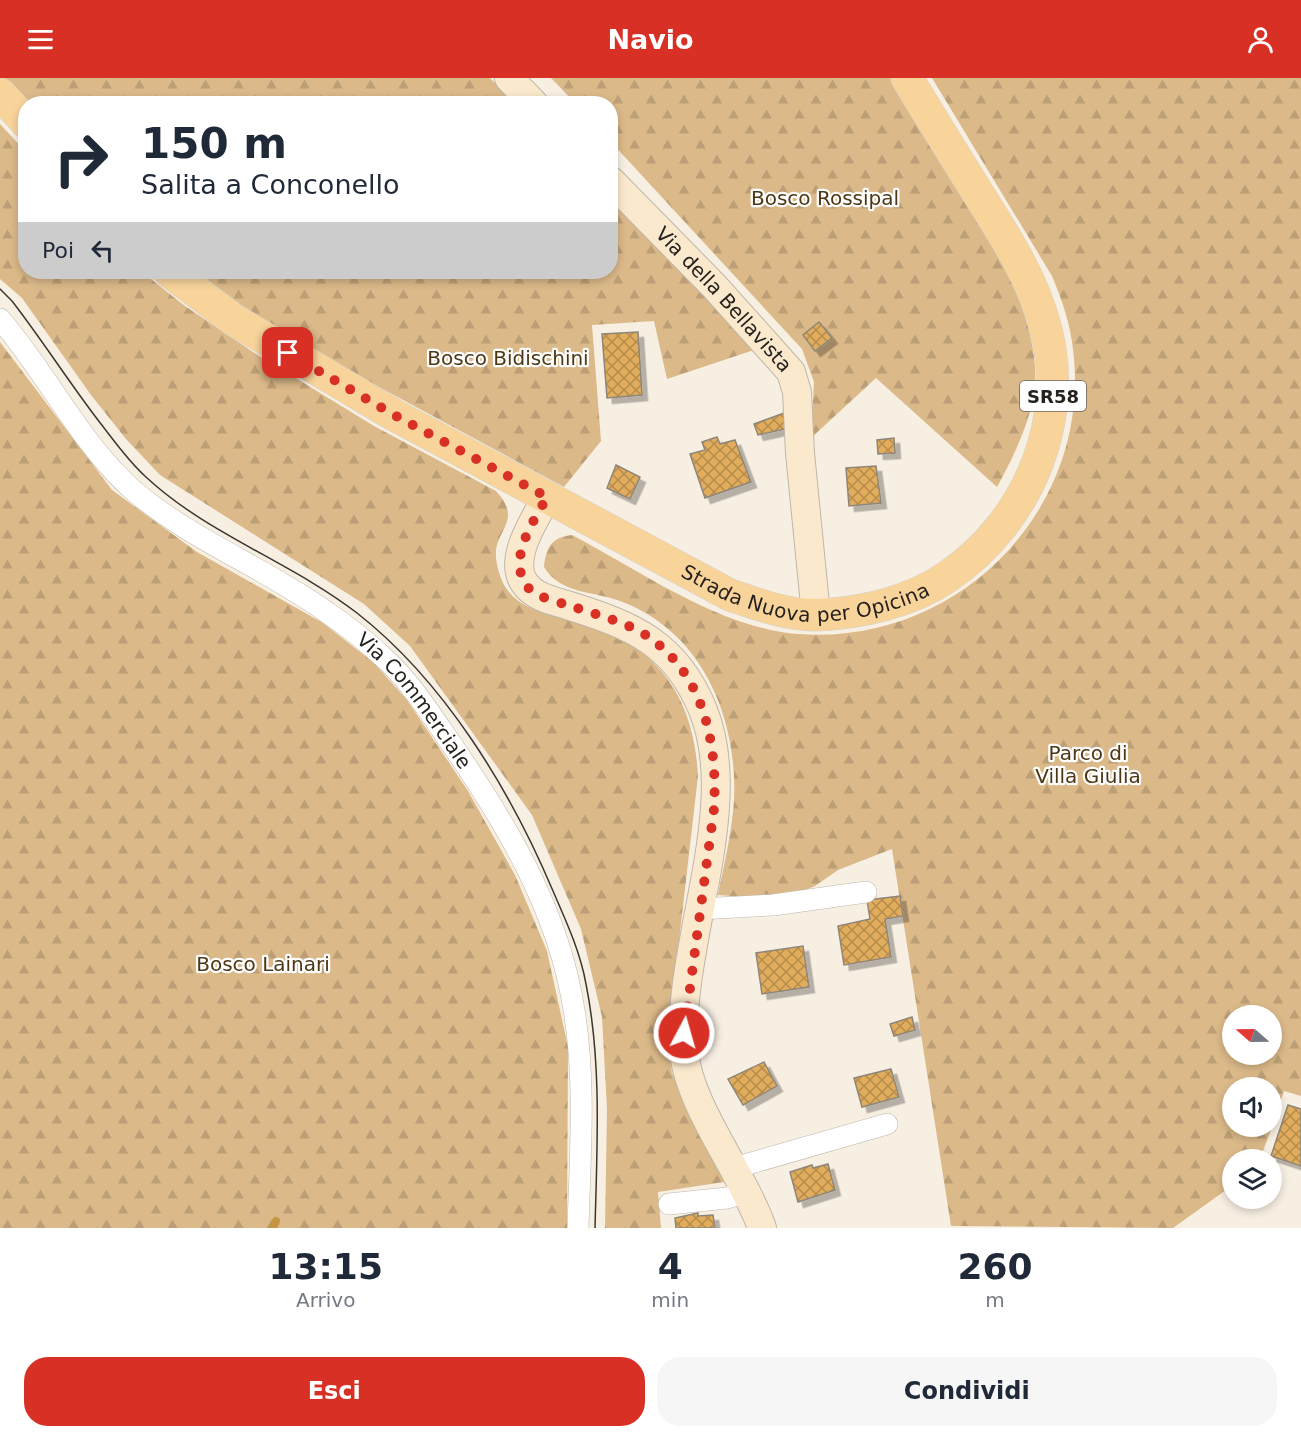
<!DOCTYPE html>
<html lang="it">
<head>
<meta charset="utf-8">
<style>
	:root { --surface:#fff; --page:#f6f6f7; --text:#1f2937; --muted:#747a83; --accent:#d93025 }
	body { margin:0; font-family:"DejaVu Sans",sans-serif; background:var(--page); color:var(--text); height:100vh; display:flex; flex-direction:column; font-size:22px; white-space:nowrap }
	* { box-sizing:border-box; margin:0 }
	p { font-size:20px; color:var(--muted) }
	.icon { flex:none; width:33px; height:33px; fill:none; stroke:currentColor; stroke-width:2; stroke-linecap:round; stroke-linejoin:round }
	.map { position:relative; height:1150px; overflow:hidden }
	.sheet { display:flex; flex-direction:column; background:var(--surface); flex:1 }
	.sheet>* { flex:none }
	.top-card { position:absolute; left:18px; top:18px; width:600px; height:183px; border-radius:24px; box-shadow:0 3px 9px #0003; background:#fff; color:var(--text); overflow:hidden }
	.needle { width:39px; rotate:290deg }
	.buttons { position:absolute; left:1222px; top:927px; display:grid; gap:12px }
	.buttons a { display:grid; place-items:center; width:60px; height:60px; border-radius:50%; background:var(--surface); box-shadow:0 3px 9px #0003; font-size:30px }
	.pin { position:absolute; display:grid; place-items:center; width:51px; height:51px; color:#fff; margin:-26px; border-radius:12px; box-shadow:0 3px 9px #0006 }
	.me { position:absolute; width:66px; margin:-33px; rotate:6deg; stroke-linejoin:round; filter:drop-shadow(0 0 4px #0008) }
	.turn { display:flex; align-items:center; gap:21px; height:126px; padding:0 24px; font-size:27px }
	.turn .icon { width:78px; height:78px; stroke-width:2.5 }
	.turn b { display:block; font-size:42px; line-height:51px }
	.then { display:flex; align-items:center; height:57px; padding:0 24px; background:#0003; gap:12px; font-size:22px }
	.eta { display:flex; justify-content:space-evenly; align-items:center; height:102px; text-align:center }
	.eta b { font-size:36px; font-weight:600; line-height:42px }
	.cta { display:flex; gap:12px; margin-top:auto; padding:12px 24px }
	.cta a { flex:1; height:69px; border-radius:24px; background:var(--accent); color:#fff; font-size:24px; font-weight:600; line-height:69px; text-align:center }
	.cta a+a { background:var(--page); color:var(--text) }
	header { display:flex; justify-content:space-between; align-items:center; height:78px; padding:0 24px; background:var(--accent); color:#fff; font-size:27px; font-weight:600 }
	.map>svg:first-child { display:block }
	.forest { fill:url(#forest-firs); fill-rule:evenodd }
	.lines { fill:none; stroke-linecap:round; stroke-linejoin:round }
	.stream { stroke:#c79442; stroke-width:8 }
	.building { fill:url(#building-cross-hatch); stroke:#8e867a; stroke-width:1.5; filter:url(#shadow) }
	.street-casing { stroke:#beb6aa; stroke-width:22 }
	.secondary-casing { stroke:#beb6aa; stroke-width:30 }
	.primary-casing { stroke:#d3d3d2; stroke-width:33 }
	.street { stroke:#fff; stroke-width:21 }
	.secondary { stroke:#fbe9cd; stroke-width:28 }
	.primary { stroke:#f8d49b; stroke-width:32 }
	.tram { stroke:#3a3631; stroke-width:1.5 }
	.route { stroke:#d93025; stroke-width:10; stroke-dasharray:0 18 }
	.labels { text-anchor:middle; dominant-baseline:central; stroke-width:4.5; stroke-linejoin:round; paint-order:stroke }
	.shield { fill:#fefefe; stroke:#666360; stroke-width:1.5 }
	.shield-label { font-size:18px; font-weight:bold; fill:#25211d }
	.park-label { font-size:20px; fill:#4d3714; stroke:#fefefe }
	.street-label { font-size:20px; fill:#25211d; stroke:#fefefe }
</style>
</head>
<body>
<header><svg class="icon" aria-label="menu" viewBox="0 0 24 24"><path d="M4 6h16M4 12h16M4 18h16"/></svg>Navio<svg class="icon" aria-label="person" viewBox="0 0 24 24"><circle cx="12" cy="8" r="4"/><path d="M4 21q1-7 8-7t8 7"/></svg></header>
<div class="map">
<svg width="1301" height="1150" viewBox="0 0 1301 1150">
	<defs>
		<pattern id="forest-firs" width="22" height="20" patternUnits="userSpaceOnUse" patternTransform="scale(1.5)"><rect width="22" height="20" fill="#dbb989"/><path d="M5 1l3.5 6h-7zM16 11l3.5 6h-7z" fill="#bc9f76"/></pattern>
		<pattern id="building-cross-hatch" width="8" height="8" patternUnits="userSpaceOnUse" patternTransform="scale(1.5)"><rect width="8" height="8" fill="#e1ad5c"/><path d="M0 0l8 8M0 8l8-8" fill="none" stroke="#b68c4b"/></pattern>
		<filter id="shadow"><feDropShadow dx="5.5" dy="5.5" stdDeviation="0" flood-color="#0004"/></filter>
	</defs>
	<rect width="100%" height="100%" fill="#f8efe3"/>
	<path class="forest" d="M0,0H490L515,25L26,26L25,28Z
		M551,0H891C940,77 1042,214 1035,307C1032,341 1013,380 997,409L876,300L811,360L814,304L802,271L611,64L610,26L575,25Z
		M932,0H1301V1018L1284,1013L1272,1048V1010H1233V1048L1272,1049L1260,1081L1233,1082V1107L1173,1150L951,1148L892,771L838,792L815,808L796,816L759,820L718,817C724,786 732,754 734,722C738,640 702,553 620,523C593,513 560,516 544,489C546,469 552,459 572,457C641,493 719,550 798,556C958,568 1093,431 1073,271C1070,245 1062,222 1052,198ZM1233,938H1272V976H1233Z
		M0,46L25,73L26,194H142L185,228L253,274L374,348L496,413C502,420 508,427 508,437C508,447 499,458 497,467C493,480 500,504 509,514C524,532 548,536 570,543C584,548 599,552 613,558C672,583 695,638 698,698L667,967L672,995L724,1104L658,1114L661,1150H605L607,1031L602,939L581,851L532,737L410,568L364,526L160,397L126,361L91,317L22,220L0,201Z
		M611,121L760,270L667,301L654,243L592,247L601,363L564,409L303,268L227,222L190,194H610Z
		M0,264L112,412L197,474L323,545L373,584L407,622L468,713L515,797L547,873L568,969L567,1150H0Z"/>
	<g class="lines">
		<path class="stream" d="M273,1150L276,1143"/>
	</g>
	<path class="building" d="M819,244L832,260L815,273L803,257Z
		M638,254L642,317L607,320L602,256Z
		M784,335L785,351L758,357L754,346Z
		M717,359L720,366L735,362L751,404L705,420L690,376L705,372L702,364Z
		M894,360L895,375L878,376L877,362Z
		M616,387L640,399L630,421L607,410Z
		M876,388L881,425L849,428L846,390Z
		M900,818L903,838L885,841L891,879L844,887L838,848L870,841L867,822Z
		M803,868L809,909L762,916L756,875Z
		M912,939L915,952L894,958L890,946Z
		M764,984L777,1008L743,1027L728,1001Z
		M891,991L899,1019L862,1029L854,1000Z
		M1288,1027L1301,1031V1088L1271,1078Z
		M828,1086L835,1112L798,1124L790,1094L812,1087L813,1090Z
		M698,1135V1138L713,1137L715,1150H676L675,1140Z"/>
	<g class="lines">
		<g class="street-casing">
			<g id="street">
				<path id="s1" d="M0,241C46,294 82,368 134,413C193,463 266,490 328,535C347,548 366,563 382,578C409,602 430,635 450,664C506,745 559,833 574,932C586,1004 580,1078 578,1150"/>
				<path d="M700,831L773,827L866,814"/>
				<path d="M734,1090L887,1046"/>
				<path d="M669,1126L727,1120L747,1114"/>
			</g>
		</g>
		<g class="secondary-casing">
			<g id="secondary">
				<path d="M509,0L534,26"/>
				<path id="s2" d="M610,102L714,208L791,294L797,314L800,375L816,537"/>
				<path d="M547,419C535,441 506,483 526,507C536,520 555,523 570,528C634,548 676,566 703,632C743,731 676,868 684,973C688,1027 743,1095 762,1150"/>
			</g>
		</g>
		<g class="primary-casing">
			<g id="primary">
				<path d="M0,16L26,44"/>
				<path id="s3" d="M170,194L234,242L394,337L730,517C757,526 788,538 818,537C861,535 911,524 947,499C1030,443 1073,337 1043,241C1030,197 1005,158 981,120C956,80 931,40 907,0"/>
			</g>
		</g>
		<use href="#street" class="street"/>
		<use href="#secondary" class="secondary"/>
		<use href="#primary" class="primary"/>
		<path class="tram" d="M0,211L12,223C43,263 70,306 101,346C115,364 129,384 146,399C207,456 291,484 357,535C444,603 510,711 553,813C566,843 580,873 586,906C602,986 597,1069 595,1150"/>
	</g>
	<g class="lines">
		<path class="route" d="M288,275L394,337L547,419C534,443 510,476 524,504C531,518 554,523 568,527C591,535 615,541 637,552C703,588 718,663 714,731L684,955"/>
	</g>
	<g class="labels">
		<rect class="shield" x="1020" y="303" width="66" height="30" rx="4.5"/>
		<g class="shield-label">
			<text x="1053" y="318">SR58</text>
		</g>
		<g class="park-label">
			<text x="825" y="120">Bosco Rossipal</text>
			<text x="508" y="280">Bosco Bidischini</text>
			<text x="1088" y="675">Parco di<tspan x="1088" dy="23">Villa Giulia</tspan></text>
			<text x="263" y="886">Bosco Lainari</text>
		</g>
		<g class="street-label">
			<text stroke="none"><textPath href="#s2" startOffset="165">Via della Bellavista</textPath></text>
			<text stroke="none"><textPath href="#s3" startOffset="723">Strada Nuova per Opicina</textPath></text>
			<text stroke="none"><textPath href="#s1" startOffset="572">Via Commerciale</textPath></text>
		</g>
	</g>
</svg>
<div class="buttons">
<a><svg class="needle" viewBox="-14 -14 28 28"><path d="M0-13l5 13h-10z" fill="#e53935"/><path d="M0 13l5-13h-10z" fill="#747a83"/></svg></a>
<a><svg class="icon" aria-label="sound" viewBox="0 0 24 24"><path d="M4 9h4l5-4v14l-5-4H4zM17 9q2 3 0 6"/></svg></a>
<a><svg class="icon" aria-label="layers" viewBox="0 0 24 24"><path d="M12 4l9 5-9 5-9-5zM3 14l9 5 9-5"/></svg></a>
</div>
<div class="pin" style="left:288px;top:275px;background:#d93025"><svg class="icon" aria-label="arrive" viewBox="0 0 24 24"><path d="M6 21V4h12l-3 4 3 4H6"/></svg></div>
<svg class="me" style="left:684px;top:955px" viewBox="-20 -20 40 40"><circle r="17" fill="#d93025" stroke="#fff" stroke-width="3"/><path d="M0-11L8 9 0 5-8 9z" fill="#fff"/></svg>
<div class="top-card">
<div class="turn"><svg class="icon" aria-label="right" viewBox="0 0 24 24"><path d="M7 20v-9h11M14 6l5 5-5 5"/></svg><div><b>150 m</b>Salita a Conconello</div></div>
<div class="then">Poi<svg class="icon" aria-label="left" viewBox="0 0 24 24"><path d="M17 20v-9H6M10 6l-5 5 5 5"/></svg></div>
</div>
</div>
<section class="sheet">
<div class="eta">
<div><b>13:15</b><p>Arrivo</p></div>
<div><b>4</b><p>min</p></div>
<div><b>260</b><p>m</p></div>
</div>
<div class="cta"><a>Esci</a><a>Condividi</a></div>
</section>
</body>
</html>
